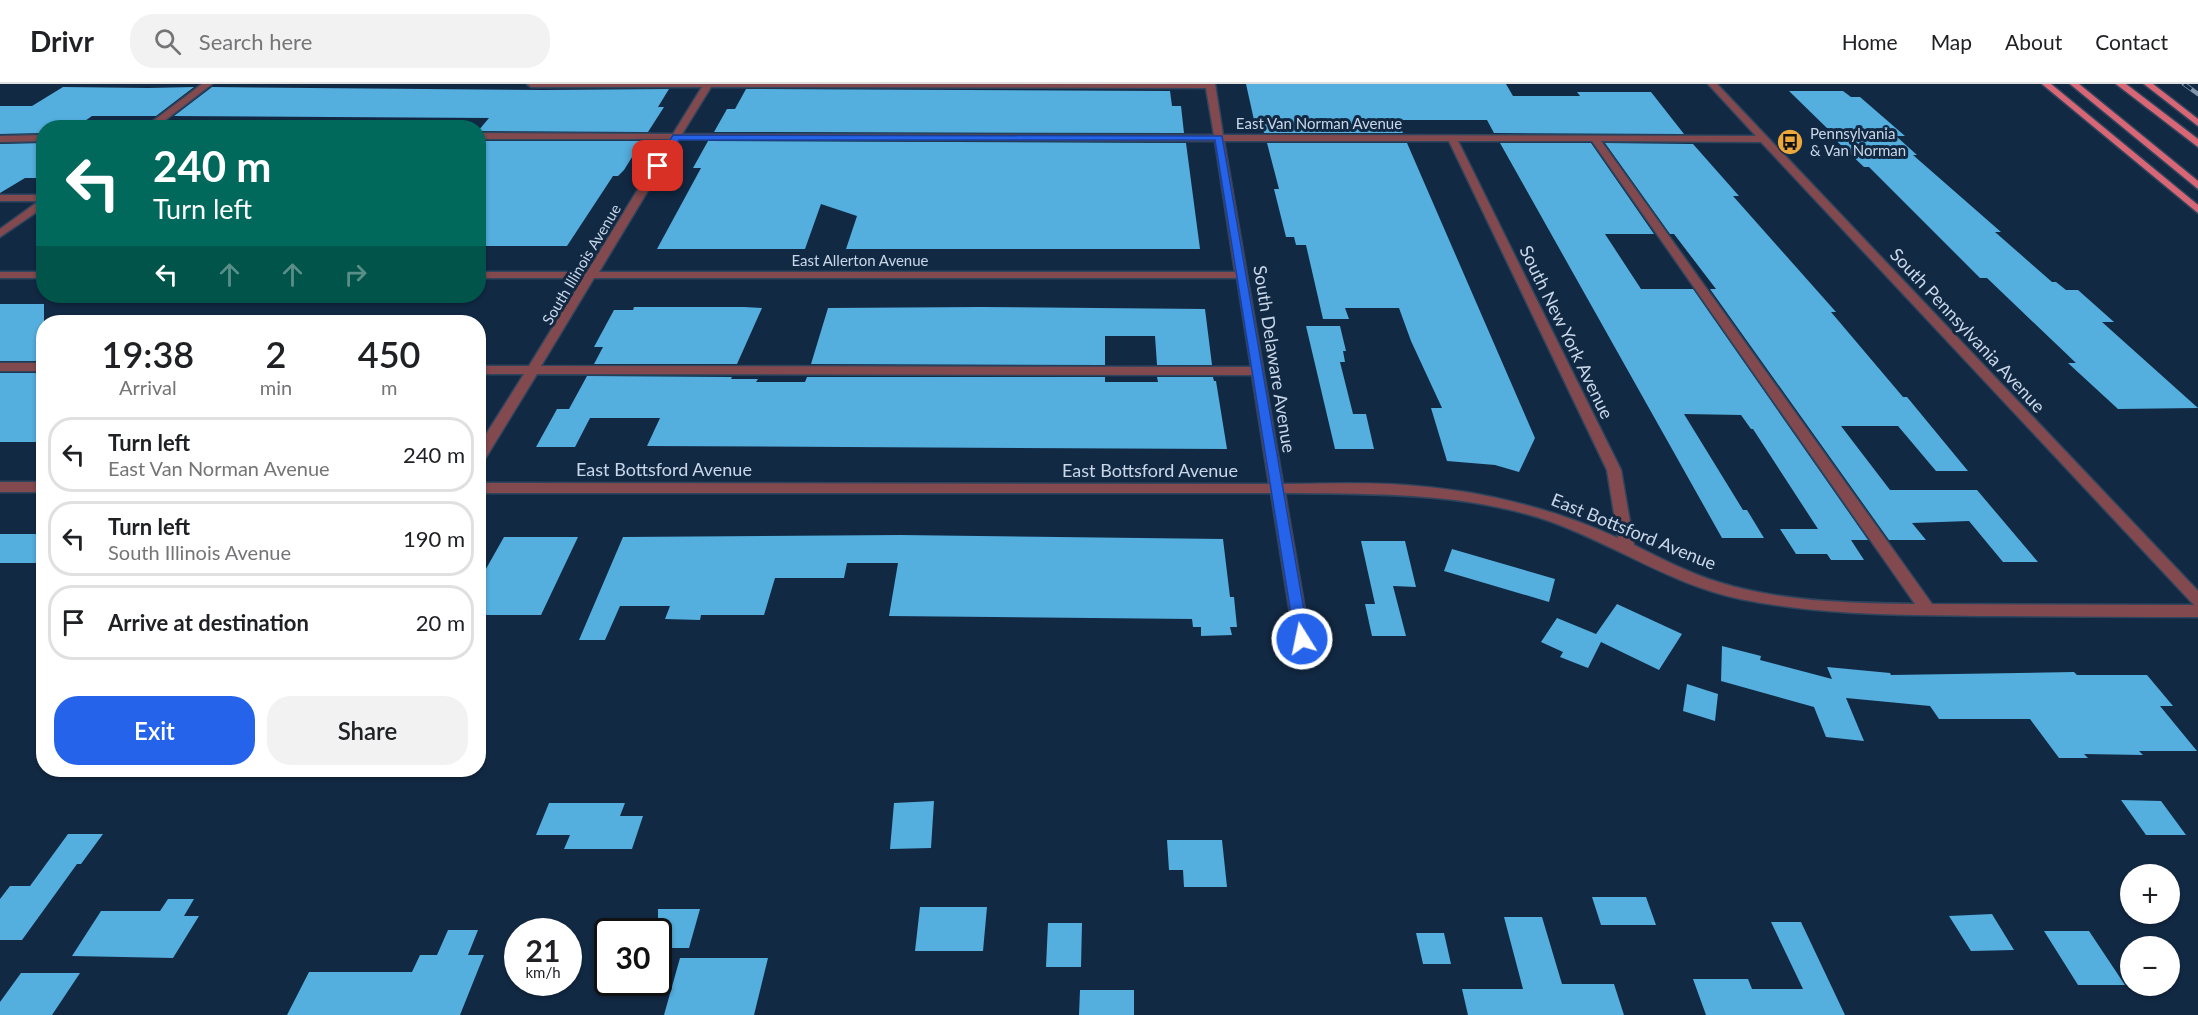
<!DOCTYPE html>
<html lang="en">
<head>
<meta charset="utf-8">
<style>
	:root { --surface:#fff; --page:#f2f2f2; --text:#202124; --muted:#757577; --line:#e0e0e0; --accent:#2563eb }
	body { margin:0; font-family:Lato,sans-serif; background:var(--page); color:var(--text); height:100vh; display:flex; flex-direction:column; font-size:22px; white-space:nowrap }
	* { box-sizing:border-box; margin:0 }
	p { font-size:20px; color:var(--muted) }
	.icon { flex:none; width:33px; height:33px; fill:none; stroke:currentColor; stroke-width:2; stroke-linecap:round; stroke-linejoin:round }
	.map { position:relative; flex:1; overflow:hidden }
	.drawer { position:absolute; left:36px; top:231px; width:450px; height:462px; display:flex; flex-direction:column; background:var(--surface); border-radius:24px; box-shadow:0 2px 4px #0004 }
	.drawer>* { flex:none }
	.top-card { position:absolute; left:36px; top:36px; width:450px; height:183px; border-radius:24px; box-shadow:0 2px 4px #0004; background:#00695c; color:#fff; overflow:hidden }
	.controls { position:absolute; left:2120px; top:780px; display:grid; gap:12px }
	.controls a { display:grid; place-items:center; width:60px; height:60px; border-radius:50%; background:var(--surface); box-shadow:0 2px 4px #0004; font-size:30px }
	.speed { position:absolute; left:504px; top:834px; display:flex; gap:12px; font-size:30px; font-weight:700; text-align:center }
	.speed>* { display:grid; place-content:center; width:78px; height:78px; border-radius:50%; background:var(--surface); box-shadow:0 2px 4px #0004; line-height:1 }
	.speed small { font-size:15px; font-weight:400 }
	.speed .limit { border:3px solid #111; border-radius:9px; background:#fff; color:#111 }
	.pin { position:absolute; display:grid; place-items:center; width:51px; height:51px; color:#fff; margin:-26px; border-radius:12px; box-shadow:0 3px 9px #0006 }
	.me { position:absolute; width:66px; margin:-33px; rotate:350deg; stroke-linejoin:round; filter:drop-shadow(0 0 4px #0008) }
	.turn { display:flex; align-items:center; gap:21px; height:126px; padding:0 18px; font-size:27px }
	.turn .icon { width:78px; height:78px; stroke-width:2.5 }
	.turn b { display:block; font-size:42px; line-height:51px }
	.lanes { display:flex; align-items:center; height:57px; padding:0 18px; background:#0003; justify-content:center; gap:30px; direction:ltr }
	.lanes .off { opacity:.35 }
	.eta { display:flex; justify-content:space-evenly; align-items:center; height:102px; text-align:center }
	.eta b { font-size:36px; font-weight:600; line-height:42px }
	.primary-button { display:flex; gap:12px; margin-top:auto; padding:12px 18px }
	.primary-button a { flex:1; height:69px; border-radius:24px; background:var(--accent); color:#fff; font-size:24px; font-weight:600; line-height:69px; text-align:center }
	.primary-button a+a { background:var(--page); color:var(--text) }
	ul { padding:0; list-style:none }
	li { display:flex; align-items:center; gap:18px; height:75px; margin:0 12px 9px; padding:0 6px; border:3px solid var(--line); border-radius:24px }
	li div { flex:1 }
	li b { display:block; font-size:22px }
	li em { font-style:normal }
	header { display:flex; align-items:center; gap:36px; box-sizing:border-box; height:84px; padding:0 30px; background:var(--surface); border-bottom:2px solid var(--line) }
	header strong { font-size:28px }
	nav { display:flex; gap:33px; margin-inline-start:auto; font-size:21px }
	.search { width:420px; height:54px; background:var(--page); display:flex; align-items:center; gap:15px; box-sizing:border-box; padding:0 21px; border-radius:24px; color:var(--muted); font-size:22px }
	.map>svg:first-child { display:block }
	.building { fill:#54aede }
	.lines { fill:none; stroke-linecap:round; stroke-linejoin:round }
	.minor-casing { stroke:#2f455e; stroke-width:3 }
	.major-casing { stroke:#2f455e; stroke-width:3 }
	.minor { fill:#82494e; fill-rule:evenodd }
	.major { fill:#d96674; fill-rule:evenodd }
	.rail-casing { stroke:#8294a9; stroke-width:4.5 }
	.rail { stroke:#122944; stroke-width:3; stroke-dasharray:9; stroke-linecap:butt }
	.route { fill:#2563eb; stroke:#184099; stroke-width:1.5 }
	.labels { text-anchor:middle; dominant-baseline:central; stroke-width:6; stroke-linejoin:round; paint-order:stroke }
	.far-street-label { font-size:15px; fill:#c9d7e9; stroke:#122944 }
	.far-poi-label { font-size:15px; fill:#c9d7e9; stroke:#122944; text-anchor:start }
	.street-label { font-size:18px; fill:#c9d7e9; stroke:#122944 }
</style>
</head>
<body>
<header>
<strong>Drivr</strong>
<div class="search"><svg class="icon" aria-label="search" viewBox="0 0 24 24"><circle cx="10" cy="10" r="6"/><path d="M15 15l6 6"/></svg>Search here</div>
<nav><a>Home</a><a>Map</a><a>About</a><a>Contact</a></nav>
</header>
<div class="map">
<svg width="2198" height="931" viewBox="0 0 2198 931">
	<rect width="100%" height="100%" fill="#122944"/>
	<path class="building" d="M1246,0H1506L1513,12H1580L1577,8H1651L1684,50L1494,49L1487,36H1397L1403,49H1264L1261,36H1254Z
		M63,3L148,4L194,3L156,32H92L75,44H44V49L0,50V22H32Z
		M212,3L543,6L669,5L658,23H664L648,48L478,47L489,34L174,32Z
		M746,5L1170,7L1172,22H1181L1184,49L714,48L727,25H735Z
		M1789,7H1843L1851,13H1860L1905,52H1896L1917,71H1913L2001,148H1995L2052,198H2056L2066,206H2078L2114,238H2102L2198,324L2118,325L2068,279H2076L1987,194H1980L1869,83H1864L1826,47H1830Z
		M478,57H642L624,86L618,92H613L567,162H478Z
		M708,57L1186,59L1200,165H846L857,132L821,120L805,165H657L701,84H693Z
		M44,59V94H25L0,109V60Z
		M1267,59H1407L1535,354L1519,388L1495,381L1447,377L1431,324H1442L1411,257L1399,224H1345L1349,235H1323L1306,161H1296L1294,153H1286L1274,105H1279Z
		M1500,59H1591L1654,150H1605L1641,205H1693L1868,456H1851L1864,476H1831L1827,470H1796L1780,445H1818L1753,345H1751L1741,331L1684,330L1743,426H1747L1764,454H1722Z
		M1605,59L1693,60L1739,112H1733L1836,228H1831L1903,313H1907L1968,387H1936L1898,342H1841L1890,406H1977L2038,478H2003L1969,437L1912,439L1926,456H1889L1710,205H1716L1674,150H1670Z
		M0,220H44V277H0Z
		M634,223H744L762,224L737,280H594L603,263H594L614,226H633Z
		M980,223L1205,225L1212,281H1157L1155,252H1105V281L811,280L828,224Z
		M1306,242H1340L1346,267H1343L1345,278H1340L1353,330H1366L1374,365H1335Z
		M0,289H44V358H0Z
		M587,292L732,293L731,295H758L756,298H805L807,293H1105V298H1158L1157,293H1213L1214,297H1216L1227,365L647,362L660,334H590L575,363H536L557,325H569Z
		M0,450H44V479H0Z
		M900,451L1223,455L1230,513H1234L1237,543H1230L1232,551L1201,552V543H1193L1192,535L889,532L898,479H847L844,494H775L764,531H701L700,536L665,535L670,522H620L605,556H579L623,453Z
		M504,453H578L541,531H478V499Z
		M1361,457H1405L1416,503L1393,502L1406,552H1372L1365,520H1375Z
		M1452,465L1555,495L1549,518L1444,487Z
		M1617,520L1682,550L1659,586L1601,558L1588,584L1560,573L1563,568L1541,558L1557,534L1596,550Z
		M1722,562L1761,572L1760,576L1832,595L1827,583L1890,589L1891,591L2074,588L2077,591H2147L2173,622H2160L2197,667H2139L2143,671L2084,670L2088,674H2059L2030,635H1939L1930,622L1846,614L1864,657L1826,653L1814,623L1721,597Z
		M1687,600L1718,610L1715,637L1683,627Z
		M2121,716L2161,717L2186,751H2146Z
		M934,717L931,764L890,765L894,719Z
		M549,719H625L620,732H643L632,765H564L570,751H536Z
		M68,750H103L81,780H77L22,856H0V815L10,802H30Z
		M1167,756H1222L1227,803H1184L1183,786H1169Z
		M1592,813H1646L1656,841H1601Z
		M168,815H194L184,832H199L173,874L72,872L101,827H160Z
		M920,823H987L983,867H915Z
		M658,825H700L689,864H658Z
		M1992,830L2014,866L1971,867L1949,832Z
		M1504,833H1542L1562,900H1614L1624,931H1468L1462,905H1523Z
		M1771,838H1801L1845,931H1706L1693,895H1748L1752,905H1803Z
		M1048,839H1082L1081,883H1046Z
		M448,846H478L468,871H484L460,931H287L309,888H412L420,871H437Z
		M2044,847H2089L2125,901H2078Z
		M1416,849H1444L1451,880H1423Z
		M680,874H768L754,931H664Z
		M21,889H80L52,931H0V918Z
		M1080,906H1134V931H1079Z"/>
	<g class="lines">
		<g class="minor-casing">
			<path id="minor" d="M202,0H212L155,44H144Z
				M527,0H1215L1223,51L1756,52L1708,0H1717L2198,507V533C2125,533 2051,532 1978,532C1898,531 1818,531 1740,515C1672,501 1614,460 1549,437C1464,408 1374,410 1285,409L1310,555L1308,559H1296L1294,555L1271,409H478V399L1269,400L1252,291L537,290L485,375L478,379V363L524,290H478V282H529L583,194H478V188H587L669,55H478V49L673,50L702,3H531ZM711,3L1206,4L1214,51L682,50ZM679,55L1215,57L1235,188H599ZM1224,57H1449L1607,386L1618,454C1550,423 1478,406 1404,401C1364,398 1323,400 1283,400ZM1458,57H1592L1915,520C1851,519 1781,518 1718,498C1689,489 1662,475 1634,461L1621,386ZM1601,57L1761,58L2194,521L1932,520ZM594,194H1237L1251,283L541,282Z
				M44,51V57L0,58V52Z
				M0,111H44V123L0,153V145L39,117H0Z
				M0,188H44V194H0Z
				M0,279H44V287H0Z
				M0,398H44V408H0Z"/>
		</g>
		<g class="major-casing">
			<path id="major" d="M2042,0H2051L2198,121V129Z
				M2070,0H2079L2198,97V105Z
				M2116,0H2126L2198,55V63Z
				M2144,0H2153L2198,35V42Z"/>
		</g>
		<use href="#minor" class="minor"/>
		<use href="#major" class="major"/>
		<g class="rail-casing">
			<path id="rail" d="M2184,0L2198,10"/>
		</g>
		<use href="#rail" class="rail"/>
	</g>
	<path class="route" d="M673,51L1222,52L1309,555L1307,559H1297L1295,555L1215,56H679L661,84H655L654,82Z"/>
	<defs>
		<g id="bus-disc" transform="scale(1.35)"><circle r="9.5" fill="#eda83b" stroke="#122944"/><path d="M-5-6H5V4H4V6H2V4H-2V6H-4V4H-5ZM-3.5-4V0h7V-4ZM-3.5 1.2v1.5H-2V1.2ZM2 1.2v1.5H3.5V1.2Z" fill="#111"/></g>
	</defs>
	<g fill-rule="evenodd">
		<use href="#bus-disc" x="1790" y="58"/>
	</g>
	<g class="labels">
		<g class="far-street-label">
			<text x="1319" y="39">East Van Norman Avenue</text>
			<text x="860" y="176">East Allerton Avenue</text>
			<text transform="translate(581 180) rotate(-59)">South Illinois Avenue</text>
		</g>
		<g class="far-poi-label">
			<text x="1810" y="49">Pennsylvania<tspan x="1810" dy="17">&amp; Van Norman</tspan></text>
		</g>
		<g class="street-label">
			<text transform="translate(1968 246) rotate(47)">South Pennsylvania Avenue</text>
			<text transform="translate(1567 248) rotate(64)">South New York Avenue</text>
			<text transform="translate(1275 275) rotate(81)">South Delaware Avenue</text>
			<text x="664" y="385">East Bottsford Avenue</text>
			<text x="1150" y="386">East Bottsford Avenue</text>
			<text transform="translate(1634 447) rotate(22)">East Bottsford Avenue</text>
		</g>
	</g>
</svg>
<div class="controls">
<a>+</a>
<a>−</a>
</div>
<div class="speed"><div>21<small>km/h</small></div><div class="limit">30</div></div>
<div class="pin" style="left:658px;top:82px;background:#d93025"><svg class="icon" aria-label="arrive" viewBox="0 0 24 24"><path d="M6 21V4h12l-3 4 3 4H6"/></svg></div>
<svg class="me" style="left:1302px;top:555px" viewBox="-20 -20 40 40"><circle r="17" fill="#2563eb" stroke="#fff" stroke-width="3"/><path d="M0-11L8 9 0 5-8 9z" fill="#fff"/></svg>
<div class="top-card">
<div class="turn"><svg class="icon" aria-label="left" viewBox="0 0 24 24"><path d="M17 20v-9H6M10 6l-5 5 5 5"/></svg><div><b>240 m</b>Turn left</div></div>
<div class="lanes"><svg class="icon" aria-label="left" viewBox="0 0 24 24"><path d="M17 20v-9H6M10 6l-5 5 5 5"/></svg><svg class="icon off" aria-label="ahead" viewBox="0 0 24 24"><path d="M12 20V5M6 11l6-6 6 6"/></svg><svg class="icon off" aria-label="ahead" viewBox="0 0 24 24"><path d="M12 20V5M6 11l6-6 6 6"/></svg><svg class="icon off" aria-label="right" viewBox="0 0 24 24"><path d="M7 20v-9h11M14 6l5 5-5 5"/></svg></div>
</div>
<section class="drawer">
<div class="eta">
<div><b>19:38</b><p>Arrival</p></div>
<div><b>2</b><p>min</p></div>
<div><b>450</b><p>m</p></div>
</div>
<ul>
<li><svg class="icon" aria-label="left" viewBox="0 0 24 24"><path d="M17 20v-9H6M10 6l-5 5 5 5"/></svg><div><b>Turn left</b><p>East Van Norman Avenue</p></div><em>240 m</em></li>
<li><svg class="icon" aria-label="left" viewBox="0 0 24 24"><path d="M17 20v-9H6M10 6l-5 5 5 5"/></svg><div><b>Turn left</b><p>South Illinois Avenue</p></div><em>190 m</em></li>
<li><svg class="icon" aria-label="arrive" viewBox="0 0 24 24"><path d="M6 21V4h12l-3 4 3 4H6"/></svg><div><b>Arrive at destination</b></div><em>20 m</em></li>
</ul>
<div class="primary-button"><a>Exit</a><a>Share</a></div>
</section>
</div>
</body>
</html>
